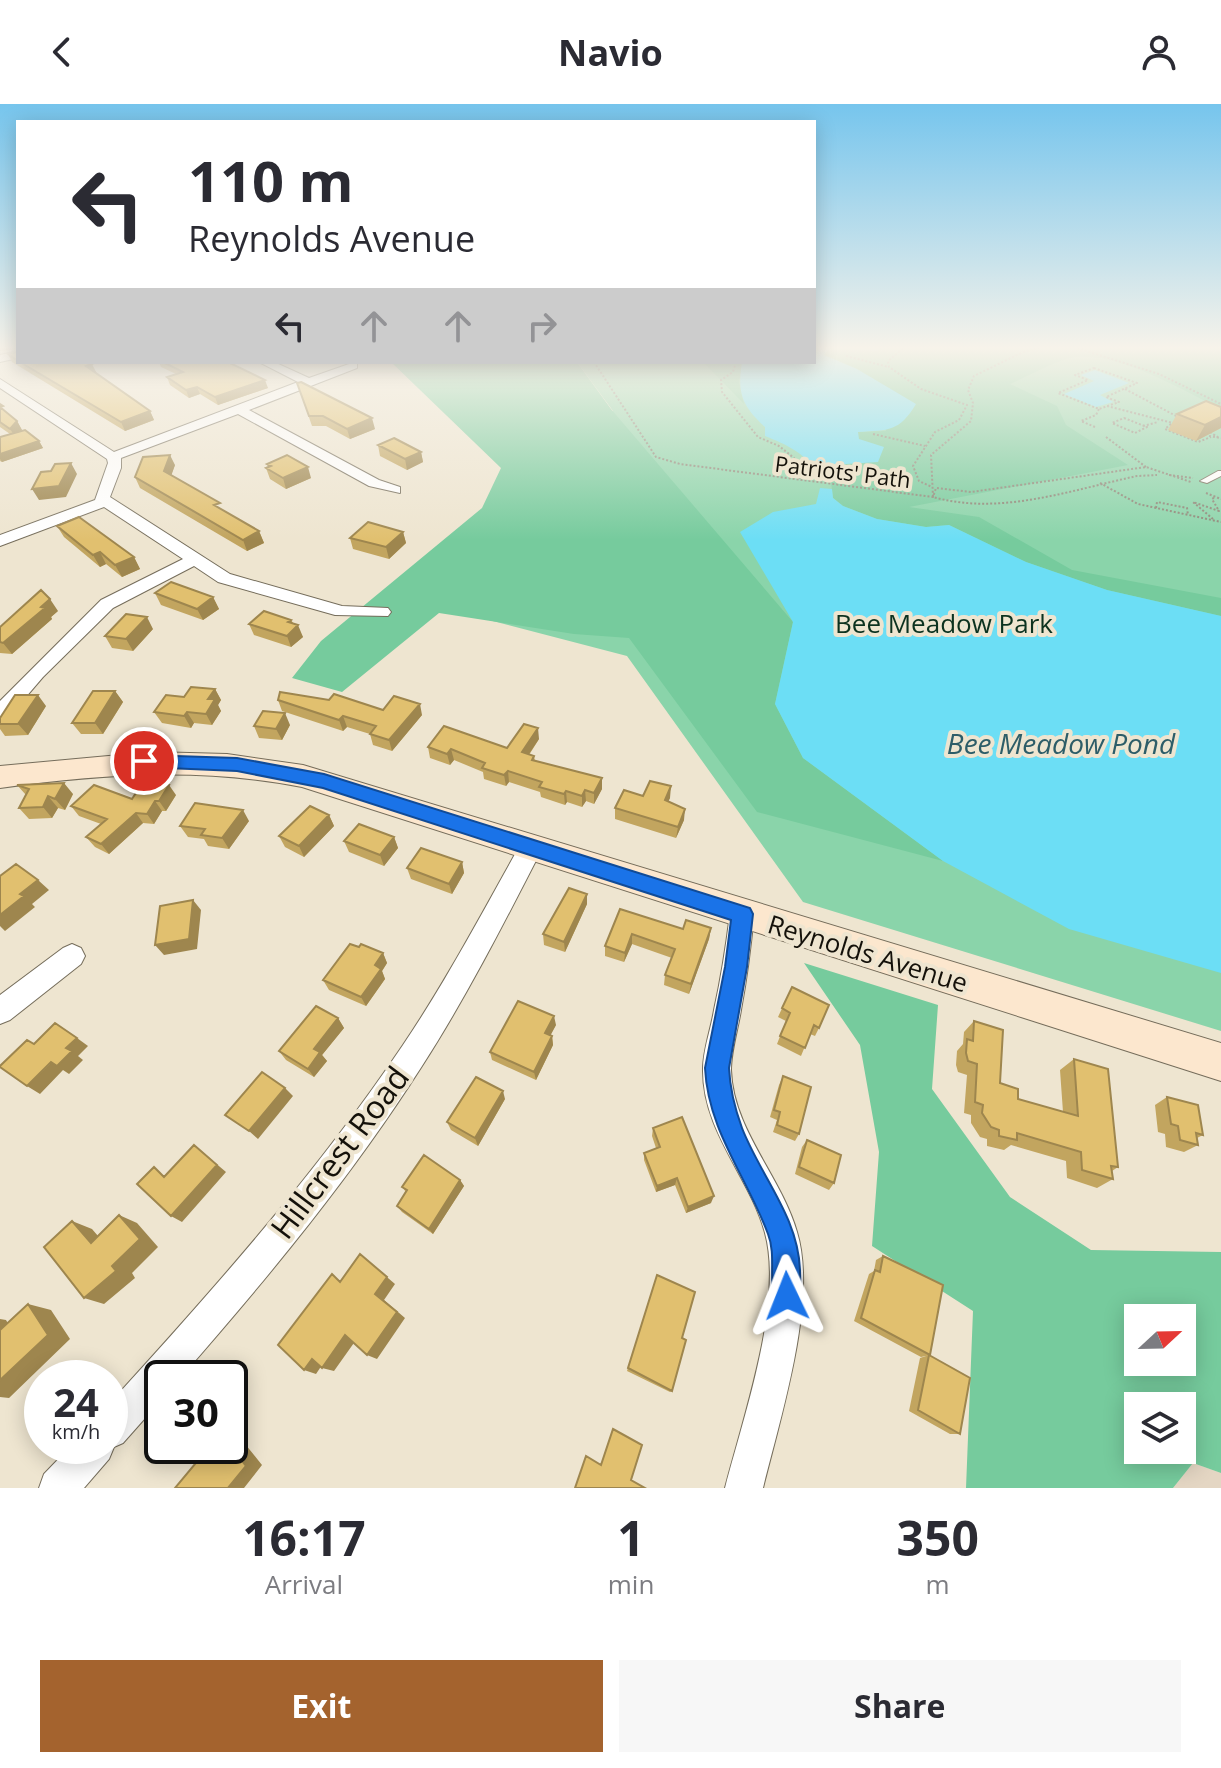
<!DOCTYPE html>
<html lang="en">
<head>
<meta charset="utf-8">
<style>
	:root { --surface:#fff; --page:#f7f7f7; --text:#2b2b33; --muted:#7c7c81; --accent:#a4632e }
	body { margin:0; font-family:"Open Sans",sans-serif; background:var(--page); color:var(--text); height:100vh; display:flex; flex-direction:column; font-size:30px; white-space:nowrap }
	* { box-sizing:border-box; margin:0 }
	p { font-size:26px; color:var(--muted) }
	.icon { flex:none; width:44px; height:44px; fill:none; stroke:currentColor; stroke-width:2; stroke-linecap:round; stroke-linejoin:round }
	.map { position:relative; height:1384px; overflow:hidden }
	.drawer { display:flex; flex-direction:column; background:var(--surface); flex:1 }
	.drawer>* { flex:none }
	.guide { position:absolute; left:16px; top:16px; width:800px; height:244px; border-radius:0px; box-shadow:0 4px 20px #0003; background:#fff; color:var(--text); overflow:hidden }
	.needle { width:52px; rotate:68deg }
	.fabs { position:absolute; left:1124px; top:1200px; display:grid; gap:16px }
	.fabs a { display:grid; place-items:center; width:72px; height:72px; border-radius:0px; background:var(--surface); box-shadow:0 4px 20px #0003; font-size:40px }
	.speed { position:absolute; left:24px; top:1256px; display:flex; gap:16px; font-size:40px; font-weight:700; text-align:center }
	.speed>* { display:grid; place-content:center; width:104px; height:104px; border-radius:50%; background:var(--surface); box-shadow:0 4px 20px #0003; line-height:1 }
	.speed small { font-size:20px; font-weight:400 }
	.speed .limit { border:4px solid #111; border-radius:12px; background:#fff; color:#111 }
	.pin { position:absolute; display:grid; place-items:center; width:68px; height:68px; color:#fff; margin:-34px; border:4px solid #fff; border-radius:50%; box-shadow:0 2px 8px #0007 }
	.me { position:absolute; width:88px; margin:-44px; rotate:358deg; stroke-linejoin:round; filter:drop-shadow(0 0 6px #0008) }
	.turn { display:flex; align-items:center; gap:28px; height:168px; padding:0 40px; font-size:36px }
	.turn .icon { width:104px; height:104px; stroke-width:2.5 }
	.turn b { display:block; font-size:56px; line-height:68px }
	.lanes { display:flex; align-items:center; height:76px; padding:0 40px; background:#0003; justify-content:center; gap:40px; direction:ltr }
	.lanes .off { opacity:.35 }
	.eta { display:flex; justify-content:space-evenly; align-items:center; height:136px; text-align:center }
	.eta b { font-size:48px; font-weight:700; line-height:56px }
	.button { display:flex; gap:16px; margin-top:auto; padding:16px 40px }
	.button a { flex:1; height:92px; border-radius:0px; background:var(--accent); color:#fff; font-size:32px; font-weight:700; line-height:92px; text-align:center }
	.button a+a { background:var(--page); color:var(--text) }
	header { display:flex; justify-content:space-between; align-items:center; height:104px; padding:0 40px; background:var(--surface); font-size:36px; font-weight:700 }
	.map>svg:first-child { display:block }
	.education { fill:#e4d6c3 }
	.green { fill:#8ad4aa }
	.forest { fill:#76cb9d; fill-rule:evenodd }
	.water { fill:#6cdef5 }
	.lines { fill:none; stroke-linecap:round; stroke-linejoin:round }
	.lane-casing { stroke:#756d5b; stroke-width:2 }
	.street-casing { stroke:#756d5b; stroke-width:2 }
	.secondary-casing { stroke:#756d5b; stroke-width:2 }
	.path { stroke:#8c8677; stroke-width:2; stroke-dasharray:2 2; stroke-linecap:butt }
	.lane { fill:#fff; fill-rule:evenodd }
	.street { fill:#fff; fill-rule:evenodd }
	.secondary { fill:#fce7ce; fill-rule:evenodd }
	.wall { fill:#c2a55f }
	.shaded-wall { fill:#9e864e }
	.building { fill:#e1c06f; stroke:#9e864e; stroke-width:2 }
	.route { fill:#1a73e8; stroke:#114b97; stroke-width:2 }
	.labels { text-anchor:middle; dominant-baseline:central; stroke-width:8; stroke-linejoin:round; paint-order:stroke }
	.far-street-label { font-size:22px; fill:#14110a; stroke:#eee5d0 }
	.park-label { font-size:26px; fill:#0c321f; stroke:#eee5d0 }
	.street-label { font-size:26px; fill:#14110a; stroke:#eee5d0 }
	.water-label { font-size:28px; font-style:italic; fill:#2d5d68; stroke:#eee5d0 }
	.near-street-label { font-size:32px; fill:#14110a; stroke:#eee5d0 }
</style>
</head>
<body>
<header><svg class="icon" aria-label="back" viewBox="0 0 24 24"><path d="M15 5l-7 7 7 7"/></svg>Navio<svg class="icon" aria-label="person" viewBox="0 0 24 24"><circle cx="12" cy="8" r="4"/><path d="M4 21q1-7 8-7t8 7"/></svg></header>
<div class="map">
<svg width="1221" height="1384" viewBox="0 0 1221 1384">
	<rect width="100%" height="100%" fill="#eee5d0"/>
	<path class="education" d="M1193,1359L1221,1369V1384H1173Z"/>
	<path class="green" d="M814,242H1221V927L803,798L627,552L431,501L613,307L577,258H814Z"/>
	<path class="forest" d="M883,242H1221V305C1183,286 1117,247 1074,253C1054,257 1029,272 1010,280L1057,302L1066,321L1128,361L909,403L979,413L1072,466L1221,494V512L1107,486L1026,458L949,421L926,423L877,415L843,402L833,394L829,362L858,335V328L886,327L857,265L823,251L830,244L876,247Z
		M391,258H577L611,305L793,518L775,600L803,654L943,757L757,708L629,534L574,530L439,509L342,588L292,574L321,537L482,404L501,364Z
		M703,258H743L739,278L744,300Z
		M804,859L938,901L932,985L1010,1093L1091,1146L1221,1148V1369L1193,1359L1173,1384H966L973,1207L872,1142L879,1048L860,941ZM1138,1214H1182V1258H1138ZM1138,1302H1182V1346H1138Z"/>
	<path class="water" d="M814,242H883L876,247L830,244L824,251L857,265L916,300C899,328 889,326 858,328L859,335L884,343L878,358L830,361L829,373H817C811,351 785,340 765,332V323C742,302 737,289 742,258H814Z
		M1095,266L1129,279L1100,291L1113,298L1096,303L1064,290L1094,277L1081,271Z
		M820,384L832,385L833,394L843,402L877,415L926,423L949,421L1026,458L1107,486L1221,512V869L1069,825L943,757L803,654L775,600L793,518L740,428L773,408L816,400Z"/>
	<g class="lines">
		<g class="lane-casing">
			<path id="lane" d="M1218,367H1221V372L1207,379L1200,377Z"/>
		</g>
		<g class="street-casing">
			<path id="street" d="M18,247V254L0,258V251Z
				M259,258H274L309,274L349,260H357V264L249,306L379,376L400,383V389L369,382L238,310L121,354V364L110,393L230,470L342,502L388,504L391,508L388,512L335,511L218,478L194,462L113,504L43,573L7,615L0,617V597L101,496L183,455L104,403L0,442V431L95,396L108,359L107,355L0,284V275L114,348L298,278Z
				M531,734L539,736L543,743C505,817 467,892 422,962C352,1072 267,1175 180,1274H162V1295L123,1339L114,1343L109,1355L84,1384H39L44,1370L71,1342H110V1299C214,1185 317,1069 403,941C447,876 484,805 523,736Z
				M742,799L751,802L754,810C751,842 747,874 741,906C738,925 731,947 731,966C733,1026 781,1072 797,1128C818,1197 780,1314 763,1384H725C743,1314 784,1198 765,1129C750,1073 702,1027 703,965C703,946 711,925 714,906C721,874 726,842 730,810L733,802Z
				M72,840L81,844L85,852L81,860L10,916L0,920V891L63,844Z"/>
		</g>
		<g class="secondary-casing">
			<path id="secondary" d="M152,648L227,650L303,661L1221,939V977L302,683C201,663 102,670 0,684V662Z"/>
		</g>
		<path class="path" d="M906,242L888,257L889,263L921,285L967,301L959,316L935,328L913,362L919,377L932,383
			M1044,242L1023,248L974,272L968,286L973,299L971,317L931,351L933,393C1000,412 1071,386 1137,372L1157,371
			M1084,243L1100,242
			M1077,244L1159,270L1221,300
			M846,252L889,263
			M594,258L656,353L680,360L933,393L936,384L971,388L1146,363L1191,378
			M736,258L733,268L721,276L722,288L758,333L779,342L794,354L800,376
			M1094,264L1137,279L1106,293L1119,298L1099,305L1058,289L1088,276L1075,271Z
			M1125,285L1178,313
			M1107,302L1173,319
			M1124,314L1147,323L1135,329L1112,319Z
			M1171,320L1165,325L1198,338L1211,333
			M1143,322L1158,318
			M1095,323L1081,317L1096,311L1099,305
			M1210,328L1219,334
			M873,330L925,342
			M1209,332L1221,334
			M1106,333L1146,363
			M1169,371L1193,374
			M1100,379L1138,400L1221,418
			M1206,389L1221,395
			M1156,404L1157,398L1187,404L1188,411
			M1213,415L1193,398L1219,407L1212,395L1215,393"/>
		<use href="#lane" class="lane"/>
		<use href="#street" class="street"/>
		<use href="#secondary" class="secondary"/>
	</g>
	<path class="wall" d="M0,242H18V258H90L96,268H95L150,307L154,316L125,327L12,258L8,250L16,248V245L0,247Z
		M159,258H228L268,284L218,301L200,290L189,294L170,281L167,273L176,270L161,263Z
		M297,279L375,325L350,335L326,322H312Z
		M0,300L6,309L17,317L22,326L39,337L43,344L2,358L0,357V333L10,330L0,323Z
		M1221,303V324L1196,337L1168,326L1177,310Z
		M378,341L421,348L423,358L407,366L380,352Z
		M267,360L311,374L286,385L270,375L266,364L268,363Z
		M175,361L171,371L223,406L259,427L264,439L247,447L140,384L135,373Z
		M57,422L134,453L140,465L122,473L106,460L100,463L64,433Z
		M403,428L406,439L389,455L353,445L350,434Z
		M155,489L213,493L219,505L203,516L161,501Z
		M58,507L51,513L52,515L12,550L0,549V523Z
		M291,516L303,533L291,543L254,531L249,520Z
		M153,525L133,547L112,544L105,532Z
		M215,585L221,596L218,601L221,607L212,621L194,619L191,624L162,619L154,608L184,593Z
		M115,587L123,598L103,630H81L72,619Z
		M278,596L383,606L422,611L392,647L373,641L370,630L347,623L343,627L282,607Z
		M46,602L28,631L5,632L0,625V614Z
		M290,621L282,636L259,634L254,622Z
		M539,635L529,651L534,652L535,657L602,685L594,700L586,697L582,703L567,698L565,701L541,693L540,688L509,678L506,682L484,675L483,668L454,656L450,661L430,654L428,643L507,644Z
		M17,681L73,690L65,706L58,704L52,714L29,715L19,704L26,691Z
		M176,691L166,707H162L154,720L143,719L109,750L95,743L86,733L101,720L79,712L71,702Z
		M643,692L670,694L668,697L684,716L676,734L615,715V704Z
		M329,711L334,722L304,753L285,743L279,732Z
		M249,717L229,745L208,742L204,735L188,733L180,722Z
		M394,733L398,744L384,762L349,748L344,737Z
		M462,758L464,769L452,790L411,775L407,764Z
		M587,790V800L565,848L544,841L543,830Z
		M620,805L683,825L711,824L709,835L689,890L664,881L665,871L672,854L632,840L624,858L605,852V842Z
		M359,843L383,849L387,859L382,867L385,875L366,902L329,886L323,876Z
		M792,883L819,924L815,932L810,930L801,952L777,940L786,917L778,913Z
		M338,914L344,924L322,951L327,957L314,973L286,956L279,947Z
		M974,917L1000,979L1018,995L1063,1008L1060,966L1074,955L1118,1063L1112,1067L1113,1075L1097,1084L1067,1074L1066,1057L1011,1041L1004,1046L987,1042V1035L980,1033L971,1019V1011L964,1009L967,971L958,968L956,961L957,947L963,940L964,928Z
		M556,921L550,931L552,932L553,941L536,976L492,956L490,948Z
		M783,972L799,1030L795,1037L773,1028L777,1016L770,1013L779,981Z
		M1167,993L1203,1031L1197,1034L1198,1041L1184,1048L1166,1043L1165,1030L1158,1028L1155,1001Z
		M505,995L478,1042L451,1026L447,1018Z
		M653,1024L711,1099L686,1109L675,1081L656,1088L644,1056V1049L656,1044L652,1032Z
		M807,1036L834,1079L829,1086L795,1070L802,1043Z
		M460,1076L464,1082L433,1130L402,1108L397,1102L406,1088L402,1083Z
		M883,1152L930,1251L921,1253L854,1217L869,1170L874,1167L876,1156Z
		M657,1171L682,1234L672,1287L670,1288L627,1267Z
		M929,1251L960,1330H950L909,1307L920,1254Z"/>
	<path class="shaded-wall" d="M0,242H18V245L0,247Z
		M92,260L96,268L90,270L86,262Z
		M265,276L268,284L218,301L215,293Z
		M197,283L200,290L189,294L186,286Z
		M150,307L154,316L125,327L121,318Z
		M1221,313V324L1196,337L1205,321Z
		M372,314L375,325L350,335L347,325Z
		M17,317L22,326L16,334L10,325Z
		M39,337L43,344L2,358L0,355V350Z
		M421,348L423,358L407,366L405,355Z
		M170,351L175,361L169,378L164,367Z
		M71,359L77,370L66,393L39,396L32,385Z
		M308,363L311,374L286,385L283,374Z
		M259,427L264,439L247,447L243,436Z
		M403,428L406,439L389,455L386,443Z
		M100,448L106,460L100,463L93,451Z
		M134,453L140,465L122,473L115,461Z
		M213,493L219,505L203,516L197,505Z
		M50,495L58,507L51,513L52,515L12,550L3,539Z
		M147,513L153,525L133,547L126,535Z
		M291,516L294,525L298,521L303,533L291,543L287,532L288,518Z
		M215,585L221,596L218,601L221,607L212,621L206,610L208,595Z
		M115,587L123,598L103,630L95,619Z
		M38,591L46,602L28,631L18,620Z
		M420,600L422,611L392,647L389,636Z
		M187,608L194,619L191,624L184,612Z
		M285,609L290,621L282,636L276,625Z
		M343,612L347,623L343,627L339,616Z
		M538,624L539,635L523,659L522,648Z
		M451,645L454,656L450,661L447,650Z
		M508,667L509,678L506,682L504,671Z
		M602,674V685L594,700V689Z
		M64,679L73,690L65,706L55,695Z
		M169,681L176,691L166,707L159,697Z
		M671,682L670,694L664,707L665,696Z
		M585,686L586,697L582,703V692Z
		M566,687L567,698L565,701L564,690Z
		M48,692L58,704L52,714L43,703Z
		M155,697L162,707L154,720L147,710Z
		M685,705L684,716L676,734L678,723Z
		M243,706L249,717L229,745L222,734Z
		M136,709L143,719L109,750L101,740Z
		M329,711L334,722L304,753L299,742Z
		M394,733L398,744L384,762L380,751Z
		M462,758L464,769L452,790L449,780Z
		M38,776L49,786L32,800L35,803L5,827L0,822V811L20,790Z
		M587,790V800L565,848L564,838Z
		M193,796L201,806L197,845L164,851L155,841Z
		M711,824L709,835L689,890L691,880Z
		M632,830V840L624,858L625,849Z
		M383,849L387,859L382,867L385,875L366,902L361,893L375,861Z
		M554,912L556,921L547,938L545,929Z
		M338,914L344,924L322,951L327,957L314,973L308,965L314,945Z
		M552,932L553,941L536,976L534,968Z
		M77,934L88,942L78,952L83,956L69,970L63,966L40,990L27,982Z
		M285,984L293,992L258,1035L249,1027Z
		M503,987L505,995L478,1042L475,1034Z
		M194,1041L226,1068L182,1118L171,1112Z
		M677,1074L675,1081L656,1088L657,1082Z
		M460,1076L464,1082L433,1130L429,1125Z
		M714,1092L711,1099L686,1109L688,1103Z
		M119,1111L137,1119L158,1143L132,1169L135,1174L104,1200L84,1194L112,1162Z
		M72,1117L92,1125L110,1146L91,1139Z
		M360,1150L395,1180L384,1196L405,1214L377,1255L367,1251L375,1190Z
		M28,1200L51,1206L70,1235L9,1294L0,1293V1276Z
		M0,1215L6,1216L18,1237L0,1234Z
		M345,1231L356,1236L334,1267L322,1264Z
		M312,1255L324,1258L316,1270L304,1266Z
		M230,1330H237L262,1361L244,1384H228Z"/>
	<path class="building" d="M16,242H18V257L8,250L16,248Z
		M20,258H90L92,260L86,262L150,307L121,318Z
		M163,258H228L265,276L215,293L197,283L186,286L167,273L183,268Z
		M301,278L372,314L347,325L323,312H309L297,279Z
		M1206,297L1221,303V313L1205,321L1177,310Z
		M0,300L3,302L0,303L17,317L10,325L0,318Z
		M25,326L39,337L0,350V333Z
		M394,334L421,348L405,355L378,341Z
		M170,351L164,367L220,399L214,401L259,427L243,436L135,373L143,353Z
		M287,351L308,363L283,374L266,364L271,362L267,360Z
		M71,359L59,382L32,385L41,368L51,367L55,360Z
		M79,413L134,453L115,461L100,448L93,451L57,422Z
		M368,418L403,428L386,443L350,434Z
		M171,478L213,493L197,505L155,489Z
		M41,486L50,495L41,503L45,504L3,539L0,538V523Z
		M264,507L291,516L288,518L298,521L287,532L249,520Z
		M126,510L147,513L126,535L105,532Z
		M191,583L215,585L208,595H215L206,610L187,608L184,612L154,608L166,591L184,593Z
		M93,587H115L95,619H72Z
		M280,588L329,596L334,590L383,606L394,592L420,600L389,636L370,630L376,622L343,612L339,616L278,596Z
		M15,591H38L18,620H0V614Z
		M263,607L285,609L276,625L254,622Z
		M524,620L538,624L522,648L534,652L532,656L602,674L594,689L585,686L582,692L566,687L564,690L539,683L542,678L508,667L504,671L482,664L485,659L451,645L447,650L428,643L444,622L507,644Z
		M650,677L671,682L665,696L685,705L678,723L615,704L624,686L643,692Z
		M143,678L169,681L159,697H155L147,710L136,709L101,740L86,733L107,715L71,702L94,681L132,695Z
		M64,679L55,695L48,692L43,703L19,704L29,685L17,681Z
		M195,699L243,706L222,734L201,731L205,725L180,722Z
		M310,702L329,711L299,742L279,732Z
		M359,720L394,733L380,751L344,737Z
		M421,744L462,758L449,780L407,764Z
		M16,760L38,776L20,790L24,792L0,811V772Z
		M569,784L587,790L564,838L543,830Z
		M193,796L189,835L155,841L160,802Z
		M620,805L683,825L686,816L711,824L691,880L665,871L675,845L632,830L625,849L605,842Z
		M350,840L359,843L361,840L383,849L375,861L381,865L361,893L323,876Z
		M792,883L829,901L819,924L814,921L805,944L780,932L790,909L782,904Z
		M518,897L554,912L545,929L552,932L534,968L490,948Z
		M316,902L338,914L314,945L320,948L308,965L279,947Z
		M974,917L1003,926L1000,979L1018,985V995L1078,1012L1074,955L1108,965L1118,1063L1111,1062L1113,1075L1082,1066L1081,1048L1017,1029V1036L999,1032V1026L991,1023L982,1009L983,1001L975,998L977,960L968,957L966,949L967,935L973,937Z
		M55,919L77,934L66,944L72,947L57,962L51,958L27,982L0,963V962L27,936L34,940Z
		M262,968L285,984L249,1027L225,1011Z
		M783,972L811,983L799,1030L777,1021L780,1008L774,1006Z
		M476,973L503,987L475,1034L447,1018Z
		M1167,993L1198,1001L1203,1031L1196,1029L1198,1041L1180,1036L1178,1022L1171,1020Z
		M682,1013L714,1092L688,1103L677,1074L657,1082L644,1049L660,1043L653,1024Z
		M807,1036L841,1051L834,1079L799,1063Z
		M194,1041L217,1061L171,1112L137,1080L154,1063L164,1073Z
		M424,1051L460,1076L429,1125L397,1102L407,1086L402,1083Z
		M119,1111L140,1135L112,1162L116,1167L84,1194L44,1143L72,1117L91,1139Z
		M360,1150L387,1173L375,1190L397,1208L367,1251L345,1231L322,1264L312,1255L304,1266L278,1241L332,1170L340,1178Z
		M883,1152L943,1181L930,1251L861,1214L875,1166L880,1168Z
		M657,1171L695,1188L682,1234L686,1236L672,1287L628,1264Z
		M28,1200L48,1231L0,1276V1226Z
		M929,1251L970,1274L960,1330L918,1306Z
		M613,1325L642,1341L631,1376L645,1384H575L586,1352L601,1361Z
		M210,1342H230L246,1362L228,1384H175Z"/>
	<linearGradient id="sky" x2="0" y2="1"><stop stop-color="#76c5ed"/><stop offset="0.56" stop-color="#f7f3ea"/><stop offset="1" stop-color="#f7f3ea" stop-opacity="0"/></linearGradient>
	<rect width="1221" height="436" fill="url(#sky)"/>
	<path class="route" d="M144,651L237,654L324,670L750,804L753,810L747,863L729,964C730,985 735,1005 742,1024C761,1073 798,1112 800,1166C800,1179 802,1190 797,1202L787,1206L777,1202C767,1179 777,1153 768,1130C747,1073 708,1027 705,964L725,863L731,816L323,684L237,667L144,663L135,657Z"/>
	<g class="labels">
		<g class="far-street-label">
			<text transform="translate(843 367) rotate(7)">Patriots' Path</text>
		</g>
		<g class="park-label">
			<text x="944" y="519">Bee Meadow Park</text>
		</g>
		<g class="street-label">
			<text transform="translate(868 849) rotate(17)">Reynolds Avenue</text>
		</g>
		<g class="water-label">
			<text x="1061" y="639">Bee Meadow Pond</text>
		</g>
		<g class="near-street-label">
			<text transform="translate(339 1048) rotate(-53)">Hillcrest Road</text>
		</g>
	</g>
</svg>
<div class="fabs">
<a><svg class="needle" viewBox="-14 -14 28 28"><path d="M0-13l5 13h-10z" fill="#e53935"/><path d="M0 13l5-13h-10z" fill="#7c7c81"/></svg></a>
<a><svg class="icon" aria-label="layers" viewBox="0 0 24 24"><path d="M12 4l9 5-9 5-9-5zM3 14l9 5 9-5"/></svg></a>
</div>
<div class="speed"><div>24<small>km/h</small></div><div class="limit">30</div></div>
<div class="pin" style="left:144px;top:657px;background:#d93025"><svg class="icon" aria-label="arrive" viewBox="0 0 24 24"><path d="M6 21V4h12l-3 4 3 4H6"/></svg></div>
<svg class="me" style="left:787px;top:1192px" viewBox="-20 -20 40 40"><path d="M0-17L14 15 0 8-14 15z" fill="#1a73e8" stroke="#fff" stroke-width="4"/></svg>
<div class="guide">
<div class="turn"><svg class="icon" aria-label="left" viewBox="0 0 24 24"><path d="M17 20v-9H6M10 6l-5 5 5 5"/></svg><div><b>110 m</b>Reynolds Avenue</div></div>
<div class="lanes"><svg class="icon" aria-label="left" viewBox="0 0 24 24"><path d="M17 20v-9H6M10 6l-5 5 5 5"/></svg><svg class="icon off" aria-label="ahead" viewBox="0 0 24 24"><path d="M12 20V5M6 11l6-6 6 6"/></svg><svg class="icon off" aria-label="ahead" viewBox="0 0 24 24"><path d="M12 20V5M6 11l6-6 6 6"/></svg><svg class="icon off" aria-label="right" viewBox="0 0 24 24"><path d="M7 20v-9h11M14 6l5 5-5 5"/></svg></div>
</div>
</div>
<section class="drawer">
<div class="eta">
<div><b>16:17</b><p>Arrival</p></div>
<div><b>1</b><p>min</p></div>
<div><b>350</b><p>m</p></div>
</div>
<div class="button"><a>Exit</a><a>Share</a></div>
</section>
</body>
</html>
